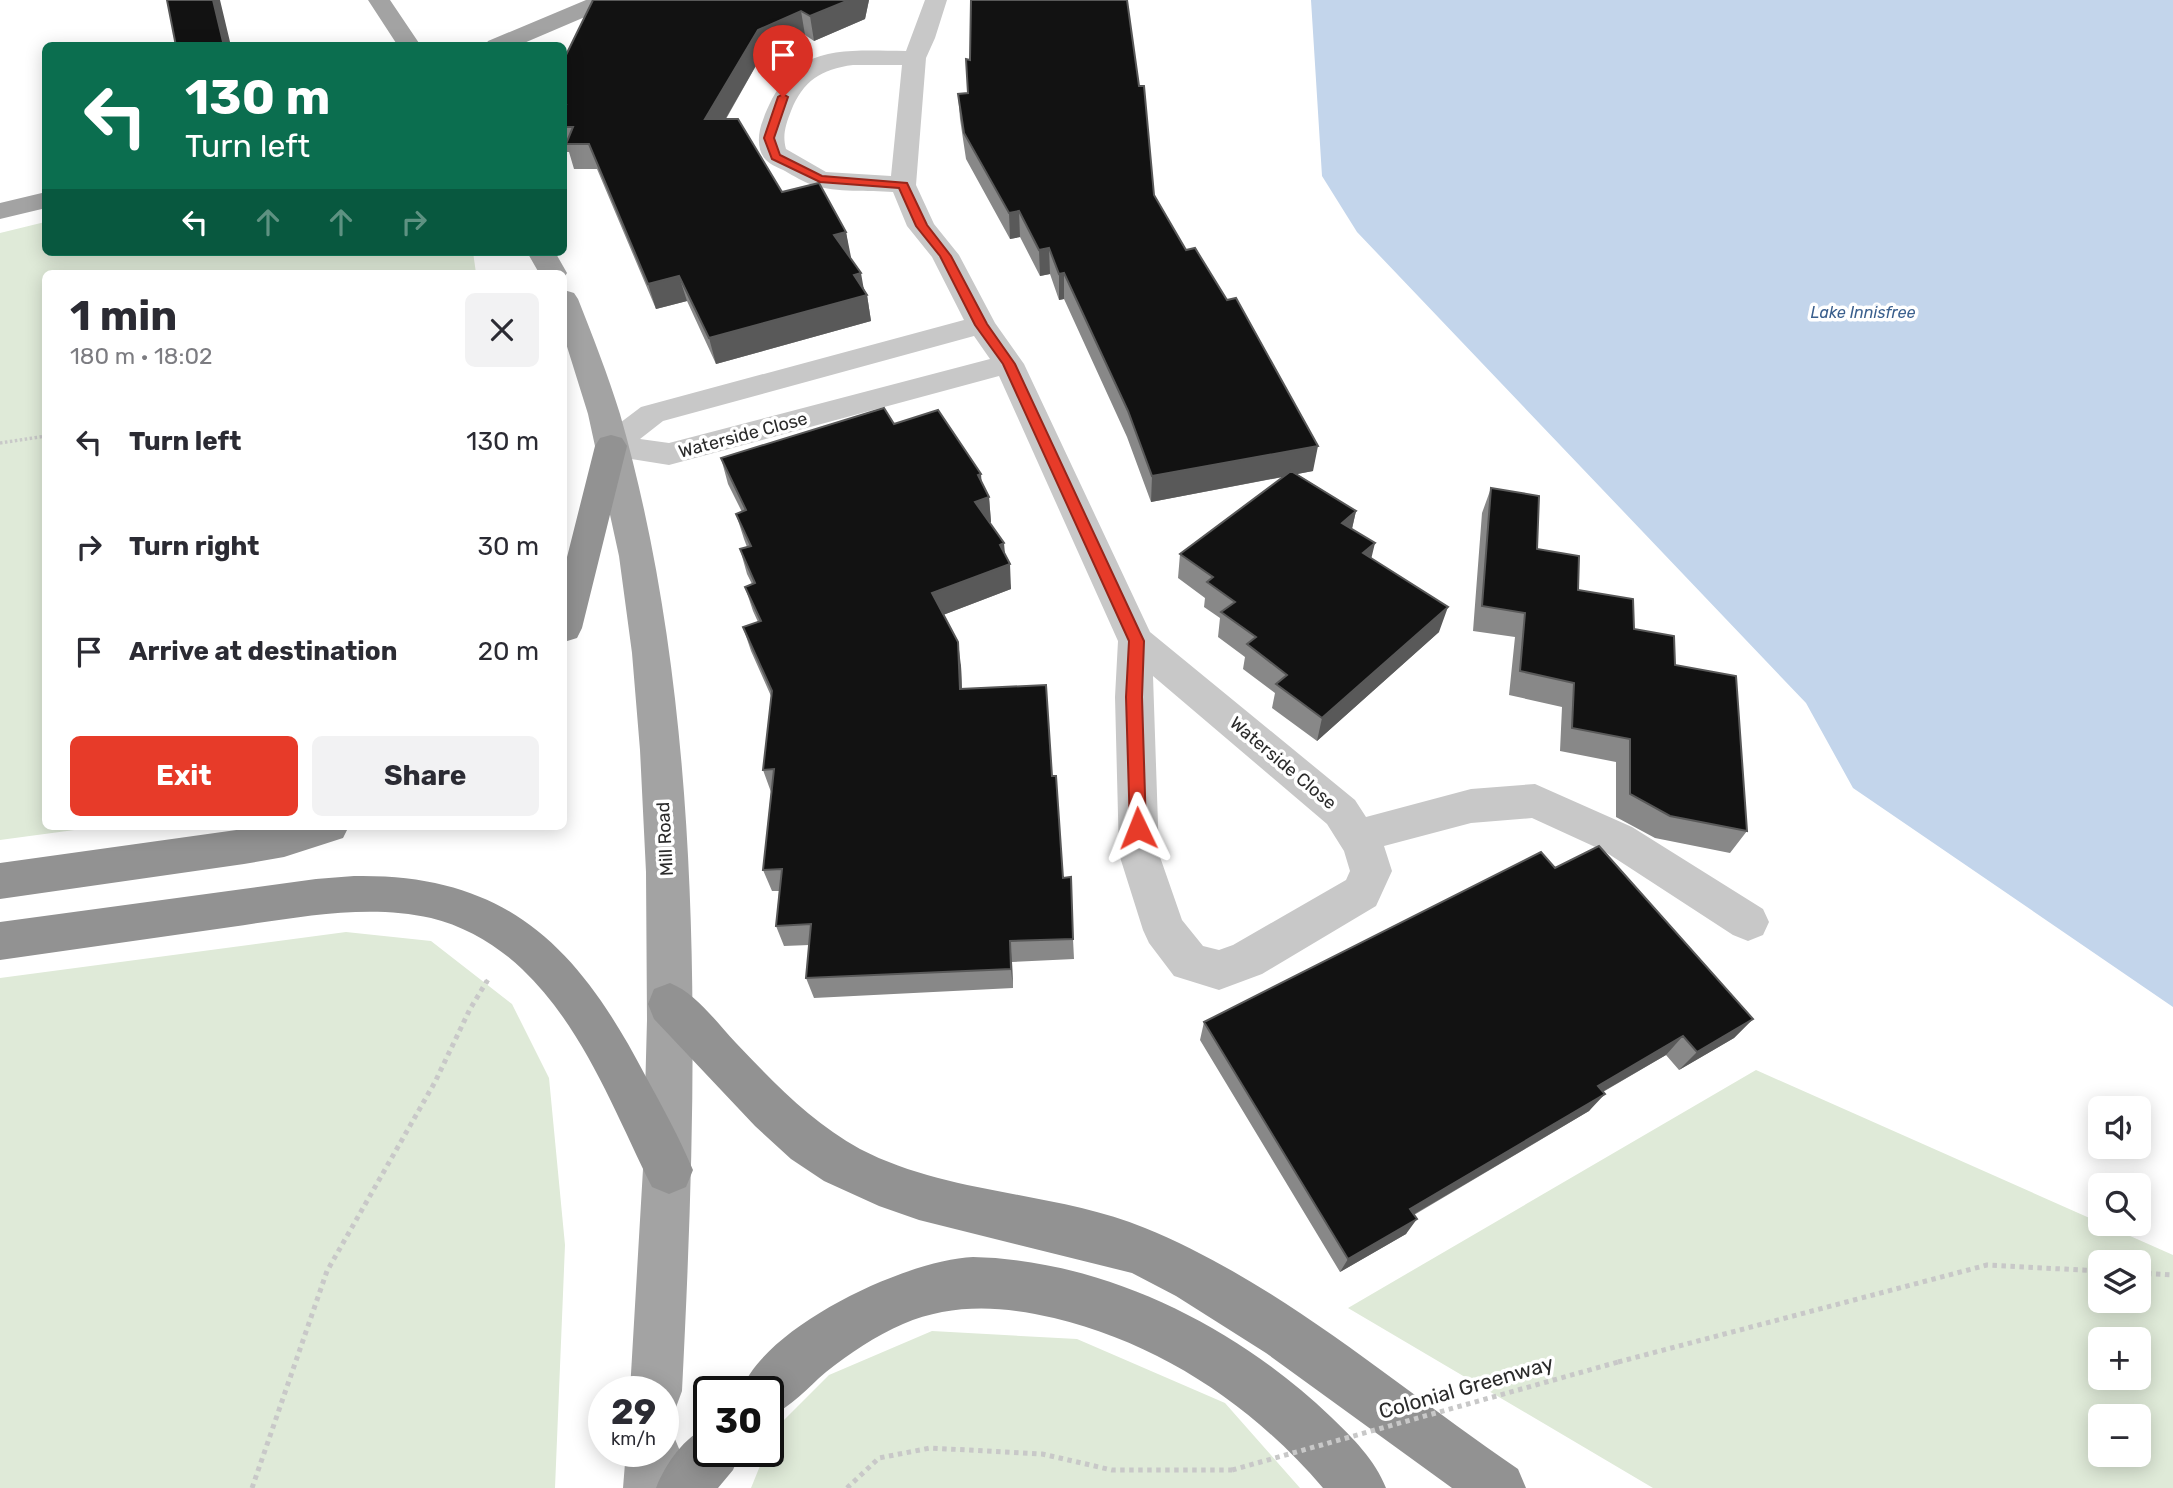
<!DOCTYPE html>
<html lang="en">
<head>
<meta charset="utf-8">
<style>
	:root { --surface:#fff; --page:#f2f2f3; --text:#2b2b33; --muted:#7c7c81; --accent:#e73b29 }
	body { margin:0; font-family:Rubik,sans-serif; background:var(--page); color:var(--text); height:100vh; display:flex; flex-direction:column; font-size:26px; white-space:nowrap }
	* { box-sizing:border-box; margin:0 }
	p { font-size:23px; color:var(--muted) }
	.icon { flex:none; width:38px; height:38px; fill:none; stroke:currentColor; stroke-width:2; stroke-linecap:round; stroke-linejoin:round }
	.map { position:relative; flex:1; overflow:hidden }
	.sheet { position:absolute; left:42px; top:270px; width:525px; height:560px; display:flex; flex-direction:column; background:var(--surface); border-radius:10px; box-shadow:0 4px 18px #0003 }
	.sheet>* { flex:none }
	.hud { position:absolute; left:42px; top:42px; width:525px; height:214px; border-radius:10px; box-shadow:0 4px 18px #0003; background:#0b6e4f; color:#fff; overflow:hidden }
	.fabs { position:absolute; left:2088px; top:1096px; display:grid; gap:14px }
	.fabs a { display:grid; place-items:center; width:63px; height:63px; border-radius:10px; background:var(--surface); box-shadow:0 4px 18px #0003; font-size:35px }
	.speed { position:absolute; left:588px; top:1376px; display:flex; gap:14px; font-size:35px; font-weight:700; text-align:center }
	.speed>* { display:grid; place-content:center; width:91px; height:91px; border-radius:50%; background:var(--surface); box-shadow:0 4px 18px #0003; line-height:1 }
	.speed small { font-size:18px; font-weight:400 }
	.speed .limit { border:4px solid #111; border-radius:10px; background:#fff; color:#111 }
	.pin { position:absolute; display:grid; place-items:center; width:60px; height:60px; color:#fff; margin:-72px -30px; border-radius:50% 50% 50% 0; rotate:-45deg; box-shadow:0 0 7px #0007 }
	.pin .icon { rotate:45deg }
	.me { position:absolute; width:77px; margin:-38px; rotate:358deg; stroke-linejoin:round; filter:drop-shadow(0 0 5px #0008) }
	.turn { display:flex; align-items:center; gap:24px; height:147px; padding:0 28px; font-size:32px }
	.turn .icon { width:91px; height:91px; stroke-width:2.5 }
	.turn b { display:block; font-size:49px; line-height:60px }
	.lanes { display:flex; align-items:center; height:66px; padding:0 28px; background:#0003; justify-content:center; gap:35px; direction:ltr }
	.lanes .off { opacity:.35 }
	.round { display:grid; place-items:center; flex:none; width:74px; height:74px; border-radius:10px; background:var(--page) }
	.summary { display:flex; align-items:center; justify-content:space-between; height:119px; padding:0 28px }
	h1 { font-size:42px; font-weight:700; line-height:52px }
	.action { display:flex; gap:14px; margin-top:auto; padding:14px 28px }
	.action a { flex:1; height:80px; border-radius:10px; background:var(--accent); color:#fff; font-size:28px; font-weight:700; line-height:80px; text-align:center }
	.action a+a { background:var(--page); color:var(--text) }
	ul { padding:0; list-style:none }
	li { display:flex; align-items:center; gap:21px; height:105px; padding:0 28px }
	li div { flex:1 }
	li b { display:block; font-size:26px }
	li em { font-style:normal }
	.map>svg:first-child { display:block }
	.green { fill:#dfead8; fill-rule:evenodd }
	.water { fill:#c3d5eb }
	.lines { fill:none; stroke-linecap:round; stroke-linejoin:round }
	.path-far2 { stroke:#c8c8c8; stroke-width:3.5; stroke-dasharray:2.5 2.5; stroke-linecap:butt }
	.path-far1 { stroke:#c8c8c8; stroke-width:4.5; stroke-dasharray:3.5 3.5; stroke-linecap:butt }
	.path { stroke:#c8c8c8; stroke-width:5; stroke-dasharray:4.5 4.5; stroke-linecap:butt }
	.minor { fill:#c8c8c8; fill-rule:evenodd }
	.major { fill:#a3a3a3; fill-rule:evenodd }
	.highway { fill:#929292; fill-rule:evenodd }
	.path-bridge { stroke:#c8c8c8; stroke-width:5; stroke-dasharray:4.5 4.5; stroke-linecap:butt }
	.wall { fill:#888 }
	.shaded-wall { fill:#595959 }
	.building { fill:#121212; stroke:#595959; stroke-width:2 }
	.route { fill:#e73b29; stroke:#96261b; stroke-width:2 }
	.labels { text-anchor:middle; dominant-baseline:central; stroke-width:7; stroke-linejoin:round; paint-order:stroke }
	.far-water-label { font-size:16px; font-style:italic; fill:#3a5f8d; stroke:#fff }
	.street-label { font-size:18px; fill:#2b2b2b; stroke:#fff }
	.near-street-label { font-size:21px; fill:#2b2b2b; stroke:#fff }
</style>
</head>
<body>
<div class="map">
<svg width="2173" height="1488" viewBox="0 0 2173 1488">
	<rect width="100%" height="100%" fill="#fff"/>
	<path class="green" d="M45,222L46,252H473L476,273H46V826H104L0,840V233Z
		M346,932L431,941L512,1004L549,1078L565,1245L555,1488H0V978Z
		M1756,1070L2173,1255V1488H1653L1348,1308ZM2100,1262H2138V1300H2100ZM2100,1339H2138V1377H2100ZM2100,1416H2138V1454H2100Z
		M932,1331L1077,1339L1225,1403L1300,1488H751L775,1429L829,1375Z"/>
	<path class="water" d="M1311,0H2173V1007L1853,788L1806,703L1357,232L1322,176Z"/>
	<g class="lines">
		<path class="path-far2" d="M0,443L46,436"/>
		<path class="path-far1" d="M486,983L488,980"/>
		<path class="path" d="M2138,1273L2173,1275
			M1618,1362L1987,1265L2100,1271
			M252,1488L327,1271L435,1082L470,1009L487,981
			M847,1488L879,1458L930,1448L1042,1454L1112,1470H1232"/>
		<path class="minor" d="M925,0H947L935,38L926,58L916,185L934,224L959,255L995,323L1024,364L1150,632L1355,800L1366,817L1471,789L1535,784L1632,827L1763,909L1769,922L1763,935L1748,941L1733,935L1604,851L1532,818L1471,823L1384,846L1392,871L1376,906L1262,974L1219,990L1174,976L1149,943L1143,930L1119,854L1115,697L1118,641L999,376L669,465L600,454L595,446L600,438L641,407L964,320L932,257L907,226L893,192C868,190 837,193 813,185C803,182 794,176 785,171C779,168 771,165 766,160C756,150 758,132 763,120C791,44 836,50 906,51ZM853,65H902L891,176L826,172L786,149C782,135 786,124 791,111C803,81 821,69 853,65ZM974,336L990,359L669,443L640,439L663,421ZM1153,676L1327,824L1344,851L1350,871L1346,880L1233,945L1219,950L1203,946L1182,920L1159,854Z"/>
		<path class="major" d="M368,0H390L421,46H398Z
			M586,0H616L613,5L517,46H485L488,41Z
			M46,192V208L0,219V203Z
			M527,252H555L567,273L564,278V273H539Z
			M564,290L574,293L578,299C593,337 608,375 620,414C708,721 698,1074 682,1391L675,1410L663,1414V1391H630L643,1169L647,1020L646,872L640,750L632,653L619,556L588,414L564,337Z
			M663,1428L672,1432L680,1451L677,1488H623L626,1451H663Z"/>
		<path class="highway" d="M611,435L622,438L627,446L582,628L577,638L564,642V569L595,446L600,438Z
			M265,826H349L343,838L284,857L244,864L0,899V863Z
			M354,876C507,873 578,947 645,1075C662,1106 679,1137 693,1170L686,1187L669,1194L652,1187C615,1113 584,1028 522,969C498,946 465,926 431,918C366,903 295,918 231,927C154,938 77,949 0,960V922L316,879Z
			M670,983C697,994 716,1022 736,1043C773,1082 812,1123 860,1149C949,1195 1054,1191 1145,1228C1282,1284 1397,1387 1518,1469L1526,1488H1452L1266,1353L1176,1296L1132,1273L919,1220L879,1206L824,1181L791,1159L755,1126L654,1019L648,1004L654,989Z
			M973,1257C1105,1260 1237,1327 1331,1417C1353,1438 1375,1460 1386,1488H1323C1252,1405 1161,1344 1054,1318C1002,1306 953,1303 903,1324C875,1336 850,1353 826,1372C807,1388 792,1407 768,1417V1391H741C765,1326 906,1260 973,1257Z
			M709,1426V1451H741L733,1470L718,1488H656C666,1463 684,1437 709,1426Z"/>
		<path class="path-bridge" d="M1232,1470L1618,1362"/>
	</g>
	<path class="wall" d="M593,0H869L865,19L814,41L805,35L762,55L726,119L782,192L846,232L850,258L867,295L871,321L716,364L687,301L656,309L597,169H574L569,152H565L564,148V59Z
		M958,94L1154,195L1313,471L1297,474L1356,511L1352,529L1371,558L1439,632L1317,741L1272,708L1275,693L1243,669L1245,657L1218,637L1220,618L1204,607L1205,598L1178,578L1180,554L1283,477L1151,502L1127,437L1064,299L1059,300L1050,274L1040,276L1020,237L1010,239L966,159L960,119Z
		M894,424L982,483L989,497L991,522L990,523L1005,555L1011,589L943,615L961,666L962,689L1052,776L1063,878L1073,939L1074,959L1012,962L1013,988L814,998L806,978L809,945L784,946L776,926L779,891H772L763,870L771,792L763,770L771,696L751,651L743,627L758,622L753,611L745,587L752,584L747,574L740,549L747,547L744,539L736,514L742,512L728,484L721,458Z
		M1491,488L1537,549L1578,590L1634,629L1675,665L1747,831L1730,853L1655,838L1616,817V762L1560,751L1562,707L1509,695L1515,637L1473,631L1482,513Z
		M1555,868L1753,1019L1734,1038L1679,1070L1666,1055L1603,1092L1589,1111L1414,1215L1406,1234L1340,1272L1200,1040L1204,1022Z"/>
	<path class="shaded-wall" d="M213,0H220L231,46H224Z
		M849,0H869L865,19L814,41L810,16Z
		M801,11L805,35L762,55L711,144L705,119L758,30Z
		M1019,211L1020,237L1010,239L1009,213Z
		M846,232L851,257L839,261L834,235Z
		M1049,248L1050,274L1040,276L1039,250Z
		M861,273L865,296L867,295L871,321L716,364L709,338L854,275Z
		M1064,273V299L1059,300V274Z
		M679,276L687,301L656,309L648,284Z
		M1318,446L1313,471L1151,502L1152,476Z
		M981,474L983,499L989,497L991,522L977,527L975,502L978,475Z
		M1356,511L1350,537L1342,523Z
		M1004,543L1006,565L1010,564L1011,589L935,618L932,593L1000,545Z
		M1375,543L1369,568L1363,553Z
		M1448,607L1439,632L1317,741L1322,718Z
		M958,642L961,666L963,713L960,689Z
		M1010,941L1012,962L1013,988L1011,969Z
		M1753,1019L1734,1038L1679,1070L1697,1052Z
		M1683,1036L1666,1055L1583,1103L1598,1086Z
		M1605,1094L1589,1111L1399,1223L1410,1209Z
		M1417,1219L1406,1234L1340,1272L1348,1259Z"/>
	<path class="building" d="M167,0H213L224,46H176Z
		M593,0H849L810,16L801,11L758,30L705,119H738L782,192L819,183L846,232L834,235L861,273L854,275L867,295L709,338L679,276L648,284L589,144H566L573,127H564V111L566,105H564V81L565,79H564V59Z
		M971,0H1127L1139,86H1144L1154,195L1186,250L1195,248L1227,300L1236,298L1318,446L1152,476L1128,411L1064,273L1059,274L1049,248L1039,250L1019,211L1009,213L964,133L958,94L968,93L966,59L970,60Z
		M884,408L894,424L938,410L981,474L978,475L989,497L975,502L1004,543L1000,545L1010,564L932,593L958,642L960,689L1046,685L1052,776H1056L1063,878L1071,877L1073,939L1010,941L1011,969L806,978L811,924L776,926L782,869L763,870L774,769L763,770L772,691L743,627L761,621L745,587L755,583L740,549L751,546L736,514L746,510L721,458Z
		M1291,471L1356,511L1342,523L1375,543L1363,553L1448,607L1322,718L1276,684L1287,675L1247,644L1256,637L1221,612L1235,602L1207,582L1213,577L1180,554Z
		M1491,488L1539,496L1537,549L1579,556L1578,590L1633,599L1634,629L1674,636L1675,665L1736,676L1747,831L1670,816L1630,794V739L1572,728L1574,683L1520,671L1525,613L1482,606Z
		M1599,846L1753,1019L1697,1052L1683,1036L1598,1086L1605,1094L1410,1209L1417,1219L1348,1259L1204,1022L1541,852L1555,868Z"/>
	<path class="route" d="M783,94L788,97L774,138L780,155L822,176L907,183L927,225L951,256L987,324L1015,364L1144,641L1142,697L1146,828L1144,833H1132L1130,828L1126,697L1129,641L1003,364L975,325L940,256L916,226L899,188L820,182L772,159L764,138L778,97Z"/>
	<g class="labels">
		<g class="far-water-label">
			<text x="1863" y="312">Lake Innisfree</text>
		</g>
		<g class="street-label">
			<text transform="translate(743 435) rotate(-15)">Waterside Close</text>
			<text transform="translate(1283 763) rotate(40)">Waterside Close</text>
			<text transform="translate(665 839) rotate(-93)">Mill Road</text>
		</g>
		<g class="near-street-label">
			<text transform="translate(1466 1387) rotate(-16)">Colonial Greenway</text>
		</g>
	</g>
</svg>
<div class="fabs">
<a><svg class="icon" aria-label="sound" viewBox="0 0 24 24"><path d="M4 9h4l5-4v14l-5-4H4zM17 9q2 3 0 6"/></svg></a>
<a><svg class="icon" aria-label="search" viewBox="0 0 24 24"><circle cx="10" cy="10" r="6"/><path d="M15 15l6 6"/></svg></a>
<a><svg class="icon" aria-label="layers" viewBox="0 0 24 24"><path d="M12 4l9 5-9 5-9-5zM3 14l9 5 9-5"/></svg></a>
<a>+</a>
<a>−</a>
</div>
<div class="speed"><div>29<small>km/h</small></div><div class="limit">30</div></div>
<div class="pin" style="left:783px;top:97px;background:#d93025"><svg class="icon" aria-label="arrive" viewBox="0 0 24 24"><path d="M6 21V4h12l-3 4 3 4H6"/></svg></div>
<svg class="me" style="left:1138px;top:828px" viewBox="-20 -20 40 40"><path d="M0-17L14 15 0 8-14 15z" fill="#e73b29" stroke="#fff" stroke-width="4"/></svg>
<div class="hud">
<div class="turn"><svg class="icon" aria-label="left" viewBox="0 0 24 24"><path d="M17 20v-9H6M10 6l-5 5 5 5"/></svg><div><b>130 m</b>Turn left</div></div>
<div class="lanes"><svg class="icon" aria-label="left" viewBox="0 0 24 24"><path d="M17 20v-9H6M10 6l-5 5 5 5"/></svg><svg class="icon off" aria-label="ahead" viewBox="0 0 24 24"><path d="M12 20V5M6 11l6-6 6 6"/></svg><svg class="icon off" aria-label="ahead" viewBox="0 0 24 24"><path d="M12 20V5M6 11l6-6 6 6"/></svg><svg class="icon off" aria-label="right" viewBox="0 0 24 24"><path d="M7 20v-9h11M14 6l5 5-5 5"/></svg></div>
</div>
<section class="sheet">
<div class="summary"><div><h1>1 min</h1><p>180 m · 18:02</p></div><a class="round"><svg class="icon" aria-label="close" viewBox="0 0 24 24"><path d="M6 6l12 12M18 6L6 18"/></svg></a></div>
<ul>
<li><svg class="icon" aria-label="left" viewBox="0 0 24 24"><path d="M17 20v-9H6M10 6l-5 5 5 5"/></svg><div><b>Turn left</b></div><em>130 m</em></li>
<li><svg class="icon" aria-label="right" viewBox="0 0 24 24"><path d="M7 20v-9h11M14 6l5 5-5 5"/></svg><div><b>Turn right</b></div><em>30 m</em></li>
<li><svg class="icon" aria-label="arrive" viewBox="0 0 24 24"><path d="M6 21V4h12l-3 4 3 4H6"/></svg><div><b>Arrive at destination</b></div><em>20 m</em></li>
</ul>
<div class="action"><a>Exit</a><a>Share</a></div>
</section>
</div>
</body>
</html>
